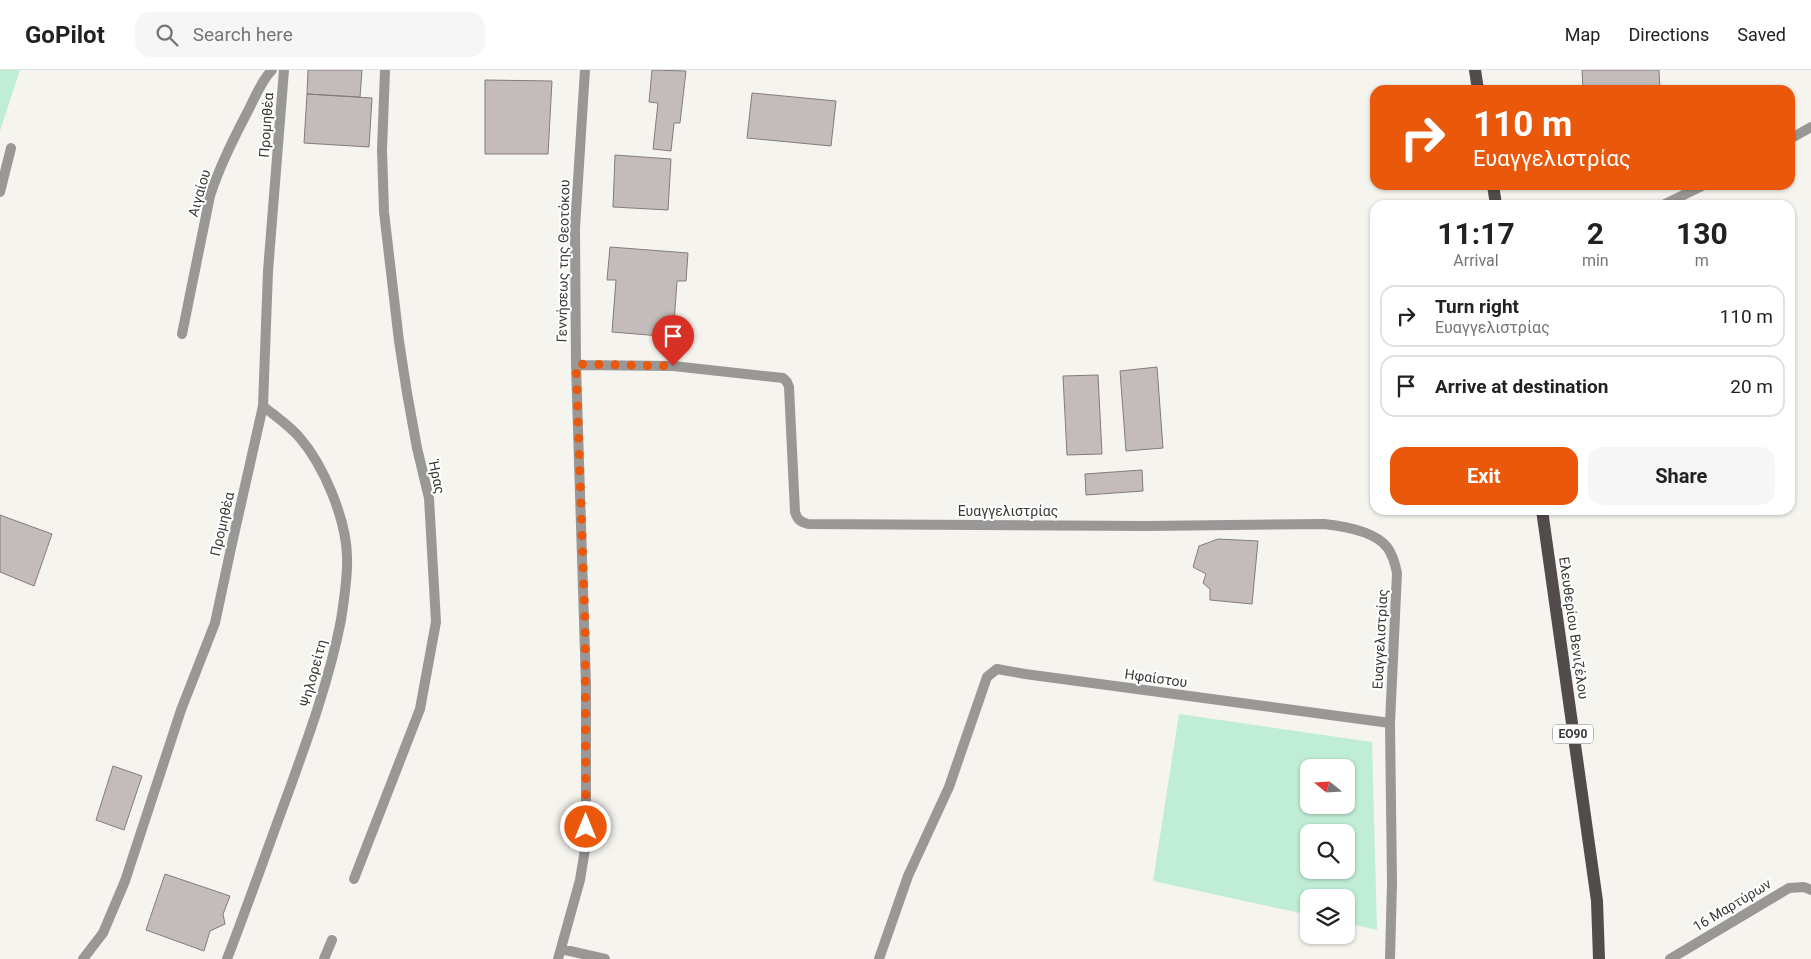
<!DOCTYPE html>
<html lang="en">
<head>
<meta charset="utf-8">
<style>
	:root { --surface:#fff; --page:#f6f6f6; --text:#222; --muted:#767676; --line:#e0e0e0; --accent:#ea580c }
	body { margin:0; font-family:Roboto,sans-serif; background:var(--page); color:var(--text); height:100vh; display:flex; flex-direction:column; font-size:19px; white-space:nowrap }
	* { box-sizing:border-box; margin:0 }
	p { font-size:16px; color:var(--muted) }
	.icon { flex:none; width:28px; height:28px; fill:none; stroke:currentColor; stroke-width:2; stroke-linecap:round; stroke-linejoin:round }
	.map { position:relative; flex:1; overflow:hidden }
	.sheet { position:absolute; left:1370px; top:130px; width:425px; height:315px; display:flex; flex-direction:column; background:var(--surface); border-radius:15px; box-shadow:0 1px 4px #0004 }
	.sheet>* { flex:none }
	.hud { position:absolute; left:1370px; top:15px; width:425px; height:105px; border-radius:15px; box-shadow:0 1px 4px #0004; background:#ea580c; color:#fff; overflow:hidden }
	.needle { width:32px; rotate:288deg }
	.fabs { position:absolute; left:1300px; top:689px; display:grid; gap:10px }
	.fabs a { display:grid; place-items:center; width:55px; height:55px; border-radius:10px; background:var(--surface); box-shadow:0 1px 4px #0004; font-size:25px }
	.pin { position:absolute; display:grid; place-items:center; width:42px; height:42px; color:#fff; margin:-51px -21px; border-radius:50% 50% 50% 0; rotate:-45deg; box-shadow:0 0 5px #0007 }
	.pin .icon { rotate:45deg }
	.me { position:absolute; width:55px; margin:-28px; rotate:0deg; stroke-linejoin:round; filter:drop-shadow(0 0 4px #0008) }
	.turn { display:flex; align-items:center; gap:18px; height:105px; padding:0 20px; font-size:22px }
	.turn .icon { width:65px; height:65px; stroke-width:2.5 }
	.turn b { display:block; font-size:35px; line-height:42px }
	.eta { display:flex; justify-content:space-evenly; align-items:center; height:85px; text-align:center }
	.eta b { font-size:30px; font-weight:700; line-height:35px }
	.button { display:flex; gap:10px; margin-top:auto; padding:10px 20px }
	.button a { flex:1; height:58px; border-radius:15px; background:var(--accent); color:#fff; font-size:20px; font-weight:700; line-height:58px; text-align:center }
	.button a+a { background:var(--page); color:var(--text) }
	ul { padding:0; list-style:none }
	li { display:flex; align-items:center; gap:15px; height:62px; margin:0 10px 8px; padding:0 10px; border:2px solid var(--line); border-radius:15px }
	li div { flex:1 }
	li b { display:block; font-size:19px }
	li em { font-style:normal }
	header { display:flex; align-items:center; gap:30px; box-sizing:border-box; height:70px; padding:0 25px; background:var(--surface); border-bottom:1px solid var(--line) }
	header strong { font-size:24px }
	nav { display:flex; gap:28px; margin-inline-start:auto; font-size:18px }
	.search { width:350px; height:45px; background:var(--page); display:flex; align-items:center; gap:12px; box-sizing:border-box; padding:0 18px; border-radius:15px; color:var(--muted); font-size:19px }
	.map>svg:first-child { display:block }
	.green { fill:#c0edd5; fill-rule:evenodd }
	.building { fill:#c3bcba; stroke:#837d7a }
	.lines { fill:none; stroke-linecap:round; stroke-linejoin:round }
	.street { stroke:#9a9797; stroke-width:10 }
	.primary { stroke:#524c4c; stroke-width:12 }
	.route { stroke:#ea580c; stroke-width:9; stroke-dasharray:0 16.2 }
	.labels { text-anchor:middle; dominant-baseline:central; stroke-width:4; stroke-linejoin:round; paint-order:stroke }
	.shield { fill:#fff; stroke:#757473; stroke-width:1 }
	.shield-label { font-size:12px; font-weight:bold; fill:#3a3937 }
	.street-label { font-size:14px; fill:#3a3937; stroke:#fff }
</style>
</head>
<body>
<header>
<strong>GoPilot</strong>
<div class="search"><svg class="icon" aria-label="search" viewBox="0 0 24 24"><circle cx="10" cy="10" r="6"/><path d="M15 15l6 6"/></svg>Search here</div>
<nav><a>Map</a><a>Directions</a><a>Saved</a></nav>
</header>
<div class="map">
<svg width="1811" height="889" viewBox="0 0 1811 889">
	<rect width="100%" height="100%" fill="#f6f4ee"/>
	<path class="green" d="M0,0H20L0,61Z
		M1179,644L1372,672L1377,860L1346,853V828H1309V845L1153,811ZM1309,698H1346V735H1309ZM1309,762H1346V800H1309Z"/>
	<path class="building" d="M308,0H362L360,27L307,24Z
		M652,0L686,1L680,53H674L671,81L653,79L658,33L649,32Z
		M1582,0H1659L1660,20H1583Z
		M485,10L552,11L548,84H485Z
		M752,23L836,31L831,76L747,68Z
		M307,24L372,28L369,77L304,73Z
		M615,85L671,89L668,140L613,137Z
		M610,177L688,183L686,211H677L673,267L612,262L616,210H607Z
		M1157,297L1163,378L1126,381L1120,301Z
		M1098,305L1102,384L1067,385L1063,306Z
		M1142,400L1143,421L1086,425L1085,404Z
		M0,445L52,464L34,516L0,502Z
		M1218,469L1258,471L1252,534L1210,530V519L1203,513L1206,504L1193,497L1199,476Z
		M113,696L142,706L124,760L96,750Z
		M165,804L230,826L223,844L225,854L210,861L204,881L146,860Z"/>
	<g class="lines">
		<path class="street" d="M1790,69L1811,57
			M0,122L11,78
			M1663,135L1704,115
			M182,264L210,126C220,95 235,66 250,37C256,25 262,10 272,0
			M576,295L673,296L783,308L787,312L789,317L795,442C797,449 800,452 808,454L1147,456L1324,454C1343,456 1374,461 1387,477C1393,485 1395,493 1397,503L1390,653L1392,813L1390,889
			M354,809L420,639L436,552L429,428L417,378L407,323L399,271L384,142L382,80L385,0
			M561,879L605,889
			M83,889L103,863L125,811L181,640L215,553L231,478L263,336L268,201L284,0
			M227,889C248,835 267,780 287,726C308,668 329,611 341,550C344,529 348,507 347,486C346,449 324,396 300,368C290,356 275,346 263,336
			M324,889L332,870
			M558,889L580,810L586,773V616L576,295L575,158L585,0
			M879,889L908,806L949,717L987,607L997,599L1025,604L1390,653
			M1670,889L1789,818L1804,817L1811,820"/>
		<path class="primary" d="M1475,0L1478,20
			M1493,115L1496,135
			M1542,440L1597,831L1599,889"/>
	</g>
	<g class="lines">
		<path class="route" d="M586,757L585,552L576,294L673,296"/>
	</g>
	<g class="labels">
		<rect class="shield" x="1553" y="654.5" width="40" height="19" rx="4"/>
		<g class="shield-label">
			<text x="1573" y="664">ΕΟ90</text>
		</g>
		<g class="street-label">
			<text transform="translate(266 55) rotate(-86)">Προμηθέα</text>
			<text transform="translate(199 123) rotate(-74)">Αιγαίου</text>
			<text transform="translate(563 191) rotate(-89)">Γεννήσεως της Θεοτόκου</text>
			<text transform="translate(437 407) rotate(78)">Ήρας</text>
			<text x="1008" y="441">Ευαγγελιστρίας</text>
			<text transform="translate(222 454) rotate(-77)">Προμηθέα</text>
			<text transform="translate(1574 558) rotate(82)">Ελευθερίου Βενιζέλου</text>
			<text transform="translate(1380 569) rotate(-87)">Ευαγγελιστρίας</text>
			<text transform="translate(313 603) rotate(-75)">Ψηλορείτη</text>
			<text transform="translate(1156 608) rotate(8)">Ηφαίστου</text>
			<text transform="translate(1732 835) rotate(-31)">16 Μαρτύρων</text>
		</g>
	</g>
</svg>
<div class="fabs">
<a><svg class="needle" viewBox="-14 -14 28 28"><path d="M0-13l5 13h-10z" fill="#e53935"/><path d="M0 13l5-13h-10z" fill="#767676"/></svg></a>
<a><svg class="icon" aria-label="search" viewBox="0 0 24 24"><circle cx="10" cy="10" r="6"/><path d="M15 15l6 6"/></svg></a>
<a><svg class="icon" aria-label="layers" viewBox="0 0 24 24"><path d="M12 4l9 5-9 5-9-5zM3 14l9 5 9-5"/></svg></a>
</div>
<div class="pin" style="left:673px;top:296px;background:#d93025"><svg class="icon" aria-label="arrive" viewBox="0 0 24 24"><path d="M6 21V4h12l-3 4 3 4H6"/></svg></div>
<svg class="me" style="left:586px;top:757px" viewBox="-20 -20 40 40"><circle r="17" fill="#ea580c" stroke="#fff" stroke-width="3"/><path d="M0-11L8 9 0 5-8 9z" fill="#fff"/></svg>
<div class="hud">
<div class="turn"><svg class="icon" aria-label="right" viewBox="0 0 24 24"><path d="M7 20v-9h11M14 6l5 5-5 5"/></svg><div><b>110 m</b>Ευαγγελιστρίας</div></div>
</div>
<section class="sheet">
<div class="eta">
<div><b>11:17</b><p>Arrival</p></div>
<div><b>2</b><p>min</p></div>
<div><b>130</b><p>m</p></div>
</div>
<ul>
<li><svg class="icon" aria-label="right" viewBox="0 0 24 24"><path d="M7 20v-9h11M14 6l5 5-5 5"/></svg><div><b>Turn right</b><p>Ευαγγελιστρίας</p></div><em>110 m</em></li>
<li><svg class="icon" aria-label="arrive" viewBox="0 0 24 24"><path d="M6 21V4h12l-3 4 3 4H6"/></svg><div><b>Arrive at destination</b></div><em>20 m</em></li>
</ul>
<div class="button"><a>Exit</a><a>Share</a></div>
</section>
</div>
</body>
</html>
